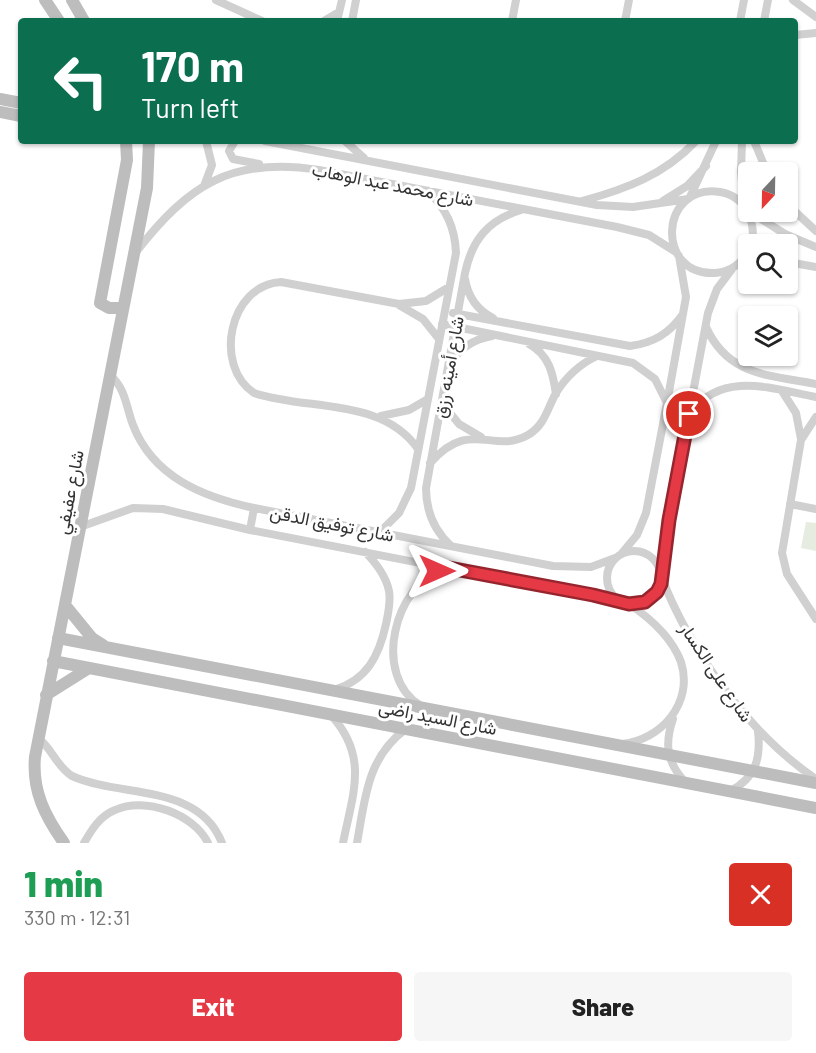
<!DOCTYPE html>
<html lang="en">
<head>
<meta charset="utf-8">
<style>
	:root { --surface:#fff; --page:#f6f6f6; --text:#222; --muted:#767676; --accent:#e63946 }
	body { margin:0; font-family:Barlow,Vazirmatn,sans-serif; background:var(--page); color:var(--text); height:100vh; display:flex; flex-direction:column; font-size:22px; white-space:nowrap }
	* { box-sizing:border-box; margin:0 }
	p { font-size:20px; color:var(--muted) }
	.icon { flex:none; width:33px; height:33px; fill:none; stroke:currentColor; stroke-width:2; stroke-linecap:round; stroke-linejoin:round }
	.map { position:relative; height:843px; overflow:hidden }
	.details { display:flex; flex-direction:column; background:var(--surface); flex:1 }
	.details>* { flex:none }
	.banner { position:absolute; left:18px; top:18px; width:780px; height:126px; border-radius:6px; box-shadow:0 2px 4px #0004; background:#0b6e4f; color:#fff; overflow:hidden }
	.needle { width:39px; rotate:202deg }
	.tools { position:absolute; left:738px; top:162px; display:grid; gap:12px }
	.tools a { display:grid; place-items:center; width:60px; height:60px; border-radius:6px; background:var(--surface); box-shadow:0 2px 4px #0004; font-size:30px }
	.pin { position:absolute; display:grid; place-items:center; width:51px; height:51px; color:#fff; margin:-26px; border:3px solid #fff; border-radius:50%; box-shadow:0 2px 6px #0007 }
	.me { position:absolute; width:66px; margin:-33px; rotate:90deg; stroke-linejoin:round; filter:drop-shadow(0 0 4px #0008) }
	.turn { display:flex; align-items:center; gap:21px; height:126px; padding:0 24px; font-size:27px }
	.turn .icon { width:78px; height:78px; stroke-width:2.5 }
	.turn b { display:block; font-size:42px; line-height:51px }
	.round { display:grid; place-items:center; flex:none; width:63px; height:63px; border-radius:6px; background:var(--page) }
	.head { display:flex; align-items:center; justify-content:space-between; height:102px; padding:0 24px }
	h1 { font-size:36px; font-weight:800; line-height:45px; color:#1e9e55 }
	.cta { display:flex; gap:12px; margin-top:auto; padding:12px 24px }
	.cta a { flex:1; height:69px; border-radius:6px; background:var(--accent); color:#fff; font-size:24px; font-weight:800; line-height:69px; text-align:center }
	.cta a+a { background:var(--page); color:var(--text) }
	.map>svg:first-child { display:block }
	.green { fill:#e6ecdf }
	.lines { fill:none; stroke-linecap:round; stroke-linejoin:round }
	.street { stroke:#d0d0d0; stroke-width:8 }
	.secondary { stroke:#bdbdbd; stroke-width:12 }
	.route-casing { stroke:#96252e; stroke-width:15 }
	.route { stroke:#e63946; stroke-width:10 }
	.labels { text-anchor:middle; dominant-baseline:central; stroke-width:6; stroke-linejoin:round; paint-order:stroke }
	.street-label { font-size:18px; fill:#333; stroke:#fff }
</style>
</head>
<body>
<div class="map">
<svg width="816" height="843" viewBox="0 0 816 843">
	<rect width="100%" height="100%" fill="#fff"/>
	<path class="green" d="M806,522L816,523V551L801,548Z"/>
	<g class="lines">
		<path class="street" d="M216,0L262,21
			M793,0L816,17
			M324,21L339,12
			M337,21L342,0
			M352,21L356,0
			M512,21L516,0
			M625,21L629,0
			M740,21L744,0
			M764,21L768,0
			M795,35L816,33
			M235,141L229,151L233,159L259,164
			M265,141L597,205L633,207L688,199
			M345,141L364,158
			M742,141L741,171L744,206
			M754,141L767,172
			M204,186L212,165L206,141
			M690,197L716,141
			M582,201C626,189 664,175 696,141
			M663,201L687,186L706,166
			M788,205L816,231
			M750,212L785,234L816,247
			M748,251C741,264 730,272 715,273C655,276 659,183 720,192C745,196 756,221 752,244
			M136,252C188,185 232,156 319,170L617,227L649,235L676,252
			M788,262L816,267
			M465,279C468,297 477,310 493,318
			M399,305L423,319L439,339
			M453,313L630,346C653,343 669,334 683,314
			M442,324L633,363L655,379L667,403
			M706,327C728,376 769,375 816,384
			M529,344C549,355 553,373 556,394
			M450,365C458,349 474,339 492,336
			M110,375C126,389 126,407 133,425C153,477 203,497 254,508L553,566L591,567L615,558
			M782,391L796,413L801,439
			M441,402L459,424L481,437
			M691,412C723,370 773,389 816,397
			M381,416L409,410L428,399
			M816,417L801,440L782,553L787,574L816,619
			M418,449C382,397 308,411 254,393C213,366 229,285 281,282L399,304L426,301L449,287
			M430,463C471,417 492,455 528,435C545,425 547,409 556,393C566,377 580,364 597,356
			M790,504L816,509
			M80,527L133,508L163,509L250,530L621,602
			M250,530L254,508
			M380,532L399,513L411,488L456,253C455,227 446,209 428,191
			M450,545C433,529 426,511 426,488L465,273C472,240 488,220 521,210
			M607 578a27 27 0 1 1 54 0a27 27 0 1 1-54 0Z
			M622,553L637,535L646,513L667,403L686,297L679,256
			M661,574L669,520L708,313L717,289L732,269
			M661,576C690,651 749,734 816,779
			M334,690C367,680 379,656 386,624C388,614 391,602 389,591C386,576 376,563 365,552
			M421,706C371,676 394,583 446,568
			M331,715C369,757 353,793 343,843
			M673,719C664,745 667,763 686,783
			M38,738C52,748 56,766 72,776C121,798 199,783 222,843
			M622,744C661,740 694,703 681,662C672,638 650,618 629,604
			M730,791C756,778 761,758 758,731
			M84,843C92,829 100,816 115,810C145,796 194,814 208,843
			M357,843C365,799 367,757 406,729"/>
		<path class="secondary" d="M45,0L59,21
			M72,0L84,21
			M0,99L21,103
			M0,112L21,116
			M123,308H109L100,303L127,160L126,141
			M65,605L92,638L103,645
			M58,638L816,783
			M53,661L816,808
			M46,695L89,668
			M64,843C45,816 32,791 35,757L147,188L149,141"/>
	</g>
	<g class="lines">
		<g class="route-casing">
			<path id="route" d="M437,571L449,568L593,595L629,604L645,602L657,592L661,584L669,520L689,414"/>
		</g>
		<use href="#route" class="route"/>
	</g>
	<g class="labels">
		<g class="street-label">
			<text transform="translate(393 184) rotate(11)">شارع محمد عبد الوهاب</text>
			<text transform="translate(448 367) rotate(-80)">شارع أمينه رزق</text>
			<text transform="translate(69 492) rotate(-79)">شارع عفيفي</text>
			<text transform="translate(332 523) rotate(11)">شارع توفيق الدقن</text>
			<text transform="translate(717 672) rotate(56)">شارع على الكسار</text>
			<text transform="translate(438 717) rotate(11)">شارع السيد راضى</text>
		</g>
	</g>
</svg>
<div class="tools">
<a><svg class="needle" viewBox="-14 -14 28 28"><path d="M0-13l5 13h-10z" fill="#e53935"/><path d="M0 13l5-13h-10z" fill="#767676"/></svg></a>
<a><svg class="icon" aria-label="search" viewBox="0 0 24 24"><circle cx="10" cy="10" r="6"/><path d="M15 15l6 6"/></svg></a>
<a><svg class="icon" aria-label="layers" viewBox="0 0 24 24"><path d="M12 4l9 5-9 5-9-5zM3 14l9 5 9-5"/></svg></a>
</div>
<div class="pin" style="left:689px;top:414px;background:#d93025"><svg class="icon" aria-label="arrive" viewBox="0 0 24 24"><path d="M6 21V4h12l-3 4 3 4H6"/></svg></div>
<svg class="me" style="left:437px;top:571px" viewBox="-20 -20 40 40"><path d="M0-17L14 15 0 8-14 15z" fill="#e63946" stroke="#fff" stroke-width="4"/></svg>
<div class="banner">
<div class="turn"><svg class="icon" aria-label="left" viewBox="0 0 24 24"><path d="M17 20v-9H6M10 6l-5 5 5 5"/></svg><div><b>170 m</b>Turn left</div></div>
</div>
</div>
<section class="details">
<div class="head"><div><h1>1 min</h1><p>330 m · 12:31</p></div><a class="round" style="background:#d93025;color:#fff"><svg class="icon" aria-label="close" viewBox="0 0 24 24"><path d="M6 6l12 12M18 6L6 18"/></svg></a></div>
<div class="cta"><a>Exit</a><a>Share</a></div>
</section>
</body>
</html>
